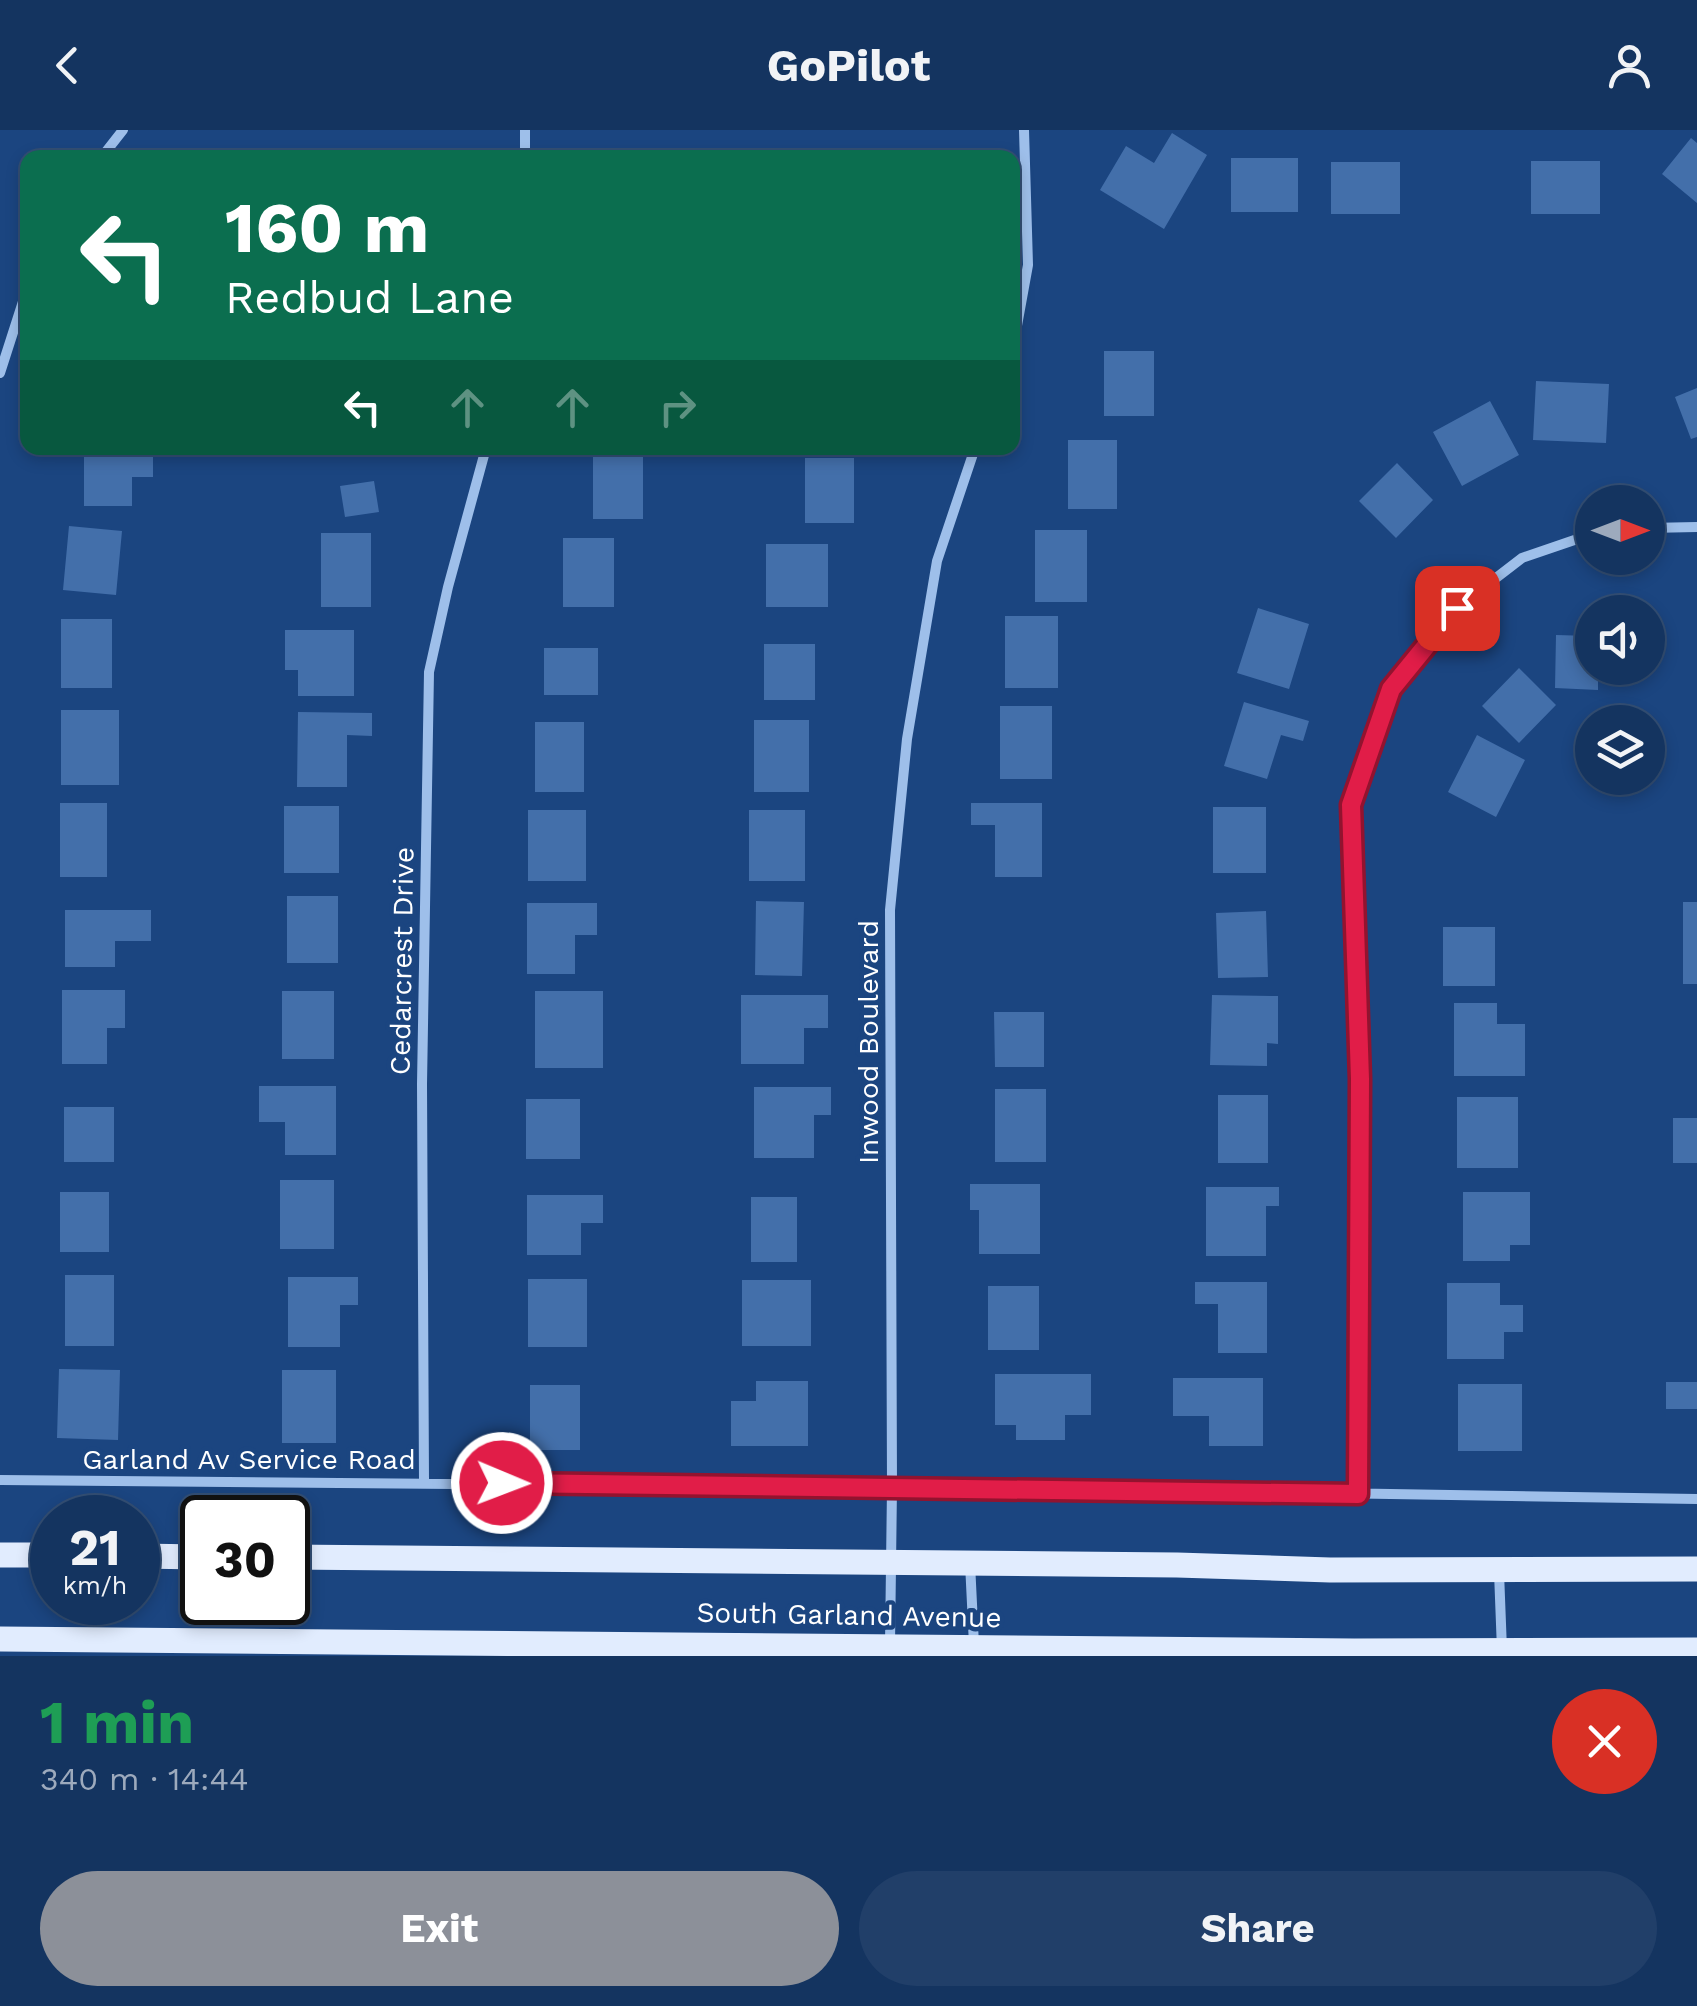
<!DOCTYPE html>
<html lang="en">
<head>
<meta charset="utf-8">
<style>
	:root { --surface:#143460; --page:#213f69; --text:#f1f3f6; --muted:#9daabd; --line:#334f75; --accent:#8c9099 }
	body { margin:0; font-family:"Work Sans",sans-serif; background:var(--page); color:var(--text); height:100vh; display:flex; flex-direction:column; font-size:38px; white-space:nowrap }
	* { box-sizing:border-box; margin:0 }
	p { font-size:32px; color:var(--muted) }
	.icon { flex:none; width:55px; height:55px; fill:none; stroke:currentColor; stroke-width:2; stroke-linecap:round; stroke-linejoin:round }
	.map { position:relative; height:1526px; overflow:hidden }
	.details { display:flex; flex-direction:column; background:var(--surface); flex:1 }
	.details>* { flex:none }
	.hud { position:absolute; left:20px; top:20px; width:1000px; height:305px; border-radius:20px; box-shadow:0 5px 15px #0003,0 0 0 2px var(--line); background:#0b6e4f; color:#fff; overflow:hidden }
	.needle { width:65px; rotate:90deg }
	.controls { position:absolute; left:1575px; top:355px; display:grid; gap:20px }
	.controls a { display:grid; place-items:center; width:90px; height:90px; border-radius:50%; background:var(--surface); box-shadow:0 5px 15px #0003,0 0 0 2px var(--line); font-size:50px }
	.speed { position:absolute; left:30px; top:1365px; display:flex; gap:20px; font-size:50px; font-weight:700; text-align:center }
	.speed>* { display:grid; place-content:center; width:130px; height:130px; border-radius:50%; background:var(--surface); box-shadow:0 5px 15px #0003,0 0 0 2px var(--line); line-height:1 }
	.speed small { font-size:25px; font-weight:400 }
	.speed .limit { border:5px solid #111; border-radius:15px; background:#fff; color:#111 }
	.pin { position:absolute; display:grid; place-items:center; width:85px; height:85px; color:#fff; margin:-42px; border-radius:20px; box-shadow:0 5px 15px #0006 }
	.me { position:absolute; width:110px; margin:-55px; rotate:91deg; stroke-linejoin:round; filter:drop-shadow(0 0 8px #0008) }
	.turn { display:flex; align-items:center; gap:35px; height:210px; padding:0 40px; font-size:45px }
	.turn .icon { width:130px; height:130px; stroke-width:2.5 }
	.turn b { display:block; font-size:70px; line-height:85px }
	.lanes { display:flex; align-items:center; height:95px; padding:0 40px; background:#0003; justify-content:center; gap:50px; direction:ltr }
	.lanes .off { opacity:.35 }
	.round { display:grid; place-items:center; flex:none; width:105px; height:105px; border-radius:52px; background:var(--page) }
	.overview { display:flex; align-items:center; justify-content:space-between; height:170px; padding:0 40px }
	h1 { font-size:60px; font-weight:700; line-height:75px; color:#1e9e55 }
	.cta { display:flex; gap:20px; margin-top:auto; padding:20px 40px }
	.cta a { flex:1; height:115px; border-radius:60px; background:var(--accent); color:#fff; font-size:40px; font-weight:700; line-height:115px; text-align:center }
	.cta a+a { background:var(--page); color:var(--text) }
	header { display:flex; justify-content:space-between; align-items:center; height:130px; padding:0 40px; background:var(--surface); font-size:45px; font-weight:700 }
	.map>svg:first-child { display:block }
	.building { fill:#436faa }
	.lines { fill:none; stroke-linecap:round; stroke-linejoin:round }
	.minor { stroke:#9ebfea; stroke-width:10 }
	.primary { stroke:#e1ecfe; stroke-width:25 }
	.route-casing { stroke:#92132f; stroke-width:25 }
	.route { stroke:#e11d48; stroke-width:18 }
	.labels { text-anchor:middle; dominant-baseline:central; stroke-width:9; stroke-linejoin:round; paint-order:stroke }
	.street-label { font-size:28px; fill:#fff; stroke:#1b4580 }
</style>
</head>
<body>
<header><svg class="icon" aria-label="back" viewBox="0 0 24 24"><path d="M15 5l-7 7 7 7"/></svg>GoPilot<svg class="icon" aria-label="person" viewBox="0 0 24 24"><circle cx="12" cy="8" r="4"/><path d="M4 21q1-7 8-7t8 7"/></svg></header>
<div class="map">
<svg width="1697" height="1526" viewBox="0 0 1697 1526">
	<rect width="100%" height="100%" fill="#1b4580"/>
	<path class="building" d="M1172,3L1207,25L1164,99L1100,60L1126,16L1154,33Z
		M1691,8L1697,13V73L1662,44Z
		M1231,28H1298V82H1231Z
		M1531,31H1600V84H1531Z
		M1331,32H1400V84H1331Z
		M1104,221H1154V286H1104Z
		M1536,251L1609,254L1606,313L1533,310Z
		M1697,258V307L1691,309L1675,267Z
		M1490,271L1519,325L1462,356L1433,302Z
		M1068,310H1117V379H1068Z
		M84,318H153V347H132V376H84Z
		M593,318H643V389H593Z
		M805,328H854V393H805Z
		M1397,333L1433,370L1396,408L1359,371Z
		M374,351L379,382L345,387L340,356Z
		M69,396L122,401L116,465L63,460Z
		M1035,400H1087V472H1035Z
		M321,403H371V477H321Z
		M563,408H614V477H563Z
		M766,414H828V477H766Z
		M1258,478L1309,494L1289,559L1237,543Z
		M1005,486H1058V558H1005Z
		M61,489H112V558H61Z
		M285,500H354V566H298V540H285Z
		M1556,505L1592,506V538H1598V560L1555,558Z
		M764,514H815V570H764Z
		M544,518H598V565H544Z
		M1519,538L1556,575L1519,613L1482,576Z
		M1244,572L1309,591L1303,611L1281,605L1267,649L1224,636Z
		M1000,576H1052V649H1000Z
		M61,580H119V655H61Z
		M298,582L372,583V606L347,605V657H297Z
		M754,590H809V662H754Z
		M535,592H584V662H535Z
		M1477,605L1525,630L1496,687L1448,662Z
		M60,673H107V747H60Z
		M971,673H1042V747H995V695H971Z
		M284,676H339V743H284Z
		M1213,677H1266V743H1213Z
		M528,680H586V751H528Z
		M749,680H805V751H749Z
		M287,766H338V833H287Z
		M756,771L804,772L802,846L755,845Z
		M1683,772H1697V854H1683Z
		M527,773H597V805H575V844H527Z
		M65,780H151V811H115V837H65Z
		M1266,781L1268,847L1218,848L1216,783Z
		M1443,797H1495V856H1443Z
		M62,860H125V898H107V934H62Z
		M282,861H334V929H282Z
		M535,861H603V938H535Z
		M741,865H828V898H804V934H741Z
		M1212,865L1278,866V914L1267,913V936L1210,935Z
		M1454,873H1497V894H1525V946H1454Z
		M994,882H1044V937H995Z
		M259,956H336V1025H285V992H259Z
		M754,957H831V985H814V1028H754Z
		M995,959H1046V1032H995Z
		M1218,965H1268V1033H1218Z
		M1457,967H1518V1038H1457Z
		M526,969H580V1029H526Z
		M64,977H114V1032H64Z
		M1673,988H1697V1033H1673Z
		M280,1050H334V1119H280Z
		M970,1054H1040V1124H979V1080H970Z
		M1206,1057H1279V1076H1266V1126H1206Z
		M60,1062H109V1122H60Z
		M1463,1062H1530V1115H1510V1131H1463Z
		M527,1065H603V1093H581V1125H527Z
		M751,1067H797V1132H751Z
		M65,1145H114V1216H65Z
		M288,1147H358V1175H340V1217H288Z
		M528,1149H587V1217H528Z
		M742,1150H811V1216H742Z
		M1195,1152H1267V1223H1218V1174H1195Z
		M1447,1153H1500V1175H1523V1202H1504V1229H1447Z
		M988,1156H1039V1220H988Z
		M59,1239L120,1240L118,1310L57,1308Z
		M282,1240H336V1313H282Z
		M995,1244H1091V1285H1065V1310H1016V1295H995Z
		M1173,1248H1263V1316H1209V1286H1173Z
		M756,1251H808V1316H731V1271H756Z
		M1666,1252H1697V1279H1666Z
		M1458,1254H1522V1321H1458Z
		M530,1255H580V1320H530Z"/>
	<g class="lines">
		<path class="minor" d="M525,0V28
			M101,28L123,0
			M1012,223L1028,135L1024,0
			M0,243L28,156
			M1648,398L1697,397
			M0,1350L1147,1360L1697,1369
			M424,1352L422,954L429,542L448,457L486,318
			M1358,1364L1360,949L1351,675L1391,559L1457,478L1522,428L1592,404
			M970,1433L974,1515
			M1499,1442L1502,1520
			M890,1514L892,1357L890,780L907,609L937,431L975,318"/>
		<path class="primary" d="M0,1425H52
			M138,1426L202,1427
			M288,1427L1177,1435L1330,1440L1697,1439
			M0,1509L1354,1521L1697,1520"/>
	</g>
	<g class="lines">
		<g class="route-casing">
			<path id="route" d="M502,1353L1358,1364L1360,949L1351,675L1391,559L1457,478"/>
		</g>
		<use href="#route" class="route"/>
	</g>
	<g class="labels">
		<g class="street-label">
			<text transform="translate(402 831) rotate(-89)">Cedarcrest Drive</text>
			<text transform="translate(868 912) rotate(-90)">Inwood Boulevard</text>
			<text x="249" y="1329">Garland Av Service Road</text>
			<text transform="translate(849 1485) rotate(1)">South Garland Avenue</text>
		</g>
	</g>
</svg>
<div class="controls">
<a><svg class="needle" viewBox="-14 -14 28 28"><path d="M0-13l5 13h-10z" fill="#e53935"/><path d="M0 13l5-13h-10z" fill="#9daabd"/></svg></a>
<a><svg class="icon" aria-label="sound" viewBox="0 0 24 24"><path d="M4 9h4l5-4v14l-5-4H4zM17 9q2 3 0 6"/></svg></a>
<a><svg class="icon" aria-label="layers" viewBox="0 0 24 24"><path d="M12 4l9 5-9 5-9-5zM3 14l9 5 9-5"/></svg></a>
</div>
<div class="speed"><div>21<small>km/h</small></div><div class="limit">30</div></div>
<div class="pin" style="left:1457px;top:478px;background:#d93025"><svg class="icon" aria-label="arrive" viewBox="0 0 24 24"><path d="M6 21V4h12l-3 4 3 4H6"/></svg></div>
<svg class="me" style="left:502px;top:1353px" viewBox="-20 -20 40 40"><circle r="17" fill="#e11d48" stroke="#fff" stroke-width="3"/><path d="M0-11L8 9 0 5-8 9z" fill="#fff"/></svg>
<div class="hud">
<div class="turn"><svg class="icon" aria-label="left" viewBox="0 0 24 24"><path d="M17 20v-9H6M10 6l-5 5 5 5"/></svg><div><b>160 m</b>Redbud Lane</div></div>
<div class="lanes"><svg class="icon" aria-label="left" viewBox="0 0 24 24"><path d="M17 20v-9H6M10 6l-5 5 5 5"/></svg><svg class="icon off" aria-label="ahead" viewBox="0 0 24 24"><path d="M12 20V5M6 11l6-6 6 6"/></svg><svg class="icon off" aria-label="ahead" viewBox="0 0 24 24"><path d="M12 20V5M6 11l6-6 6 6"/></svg><svg class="icon off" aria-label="right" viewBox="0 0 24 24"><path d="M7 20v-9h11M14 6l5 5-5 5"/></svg></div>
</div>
</div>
<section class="details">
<div class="overview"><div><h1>1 min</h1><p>340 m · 14:44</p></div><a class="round" style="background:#d93025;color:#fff"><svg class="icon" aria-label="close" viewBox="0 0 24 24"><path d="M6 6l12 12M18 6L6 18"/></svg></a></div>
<div class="cta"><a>Exit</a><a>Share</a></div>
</section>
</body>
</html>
